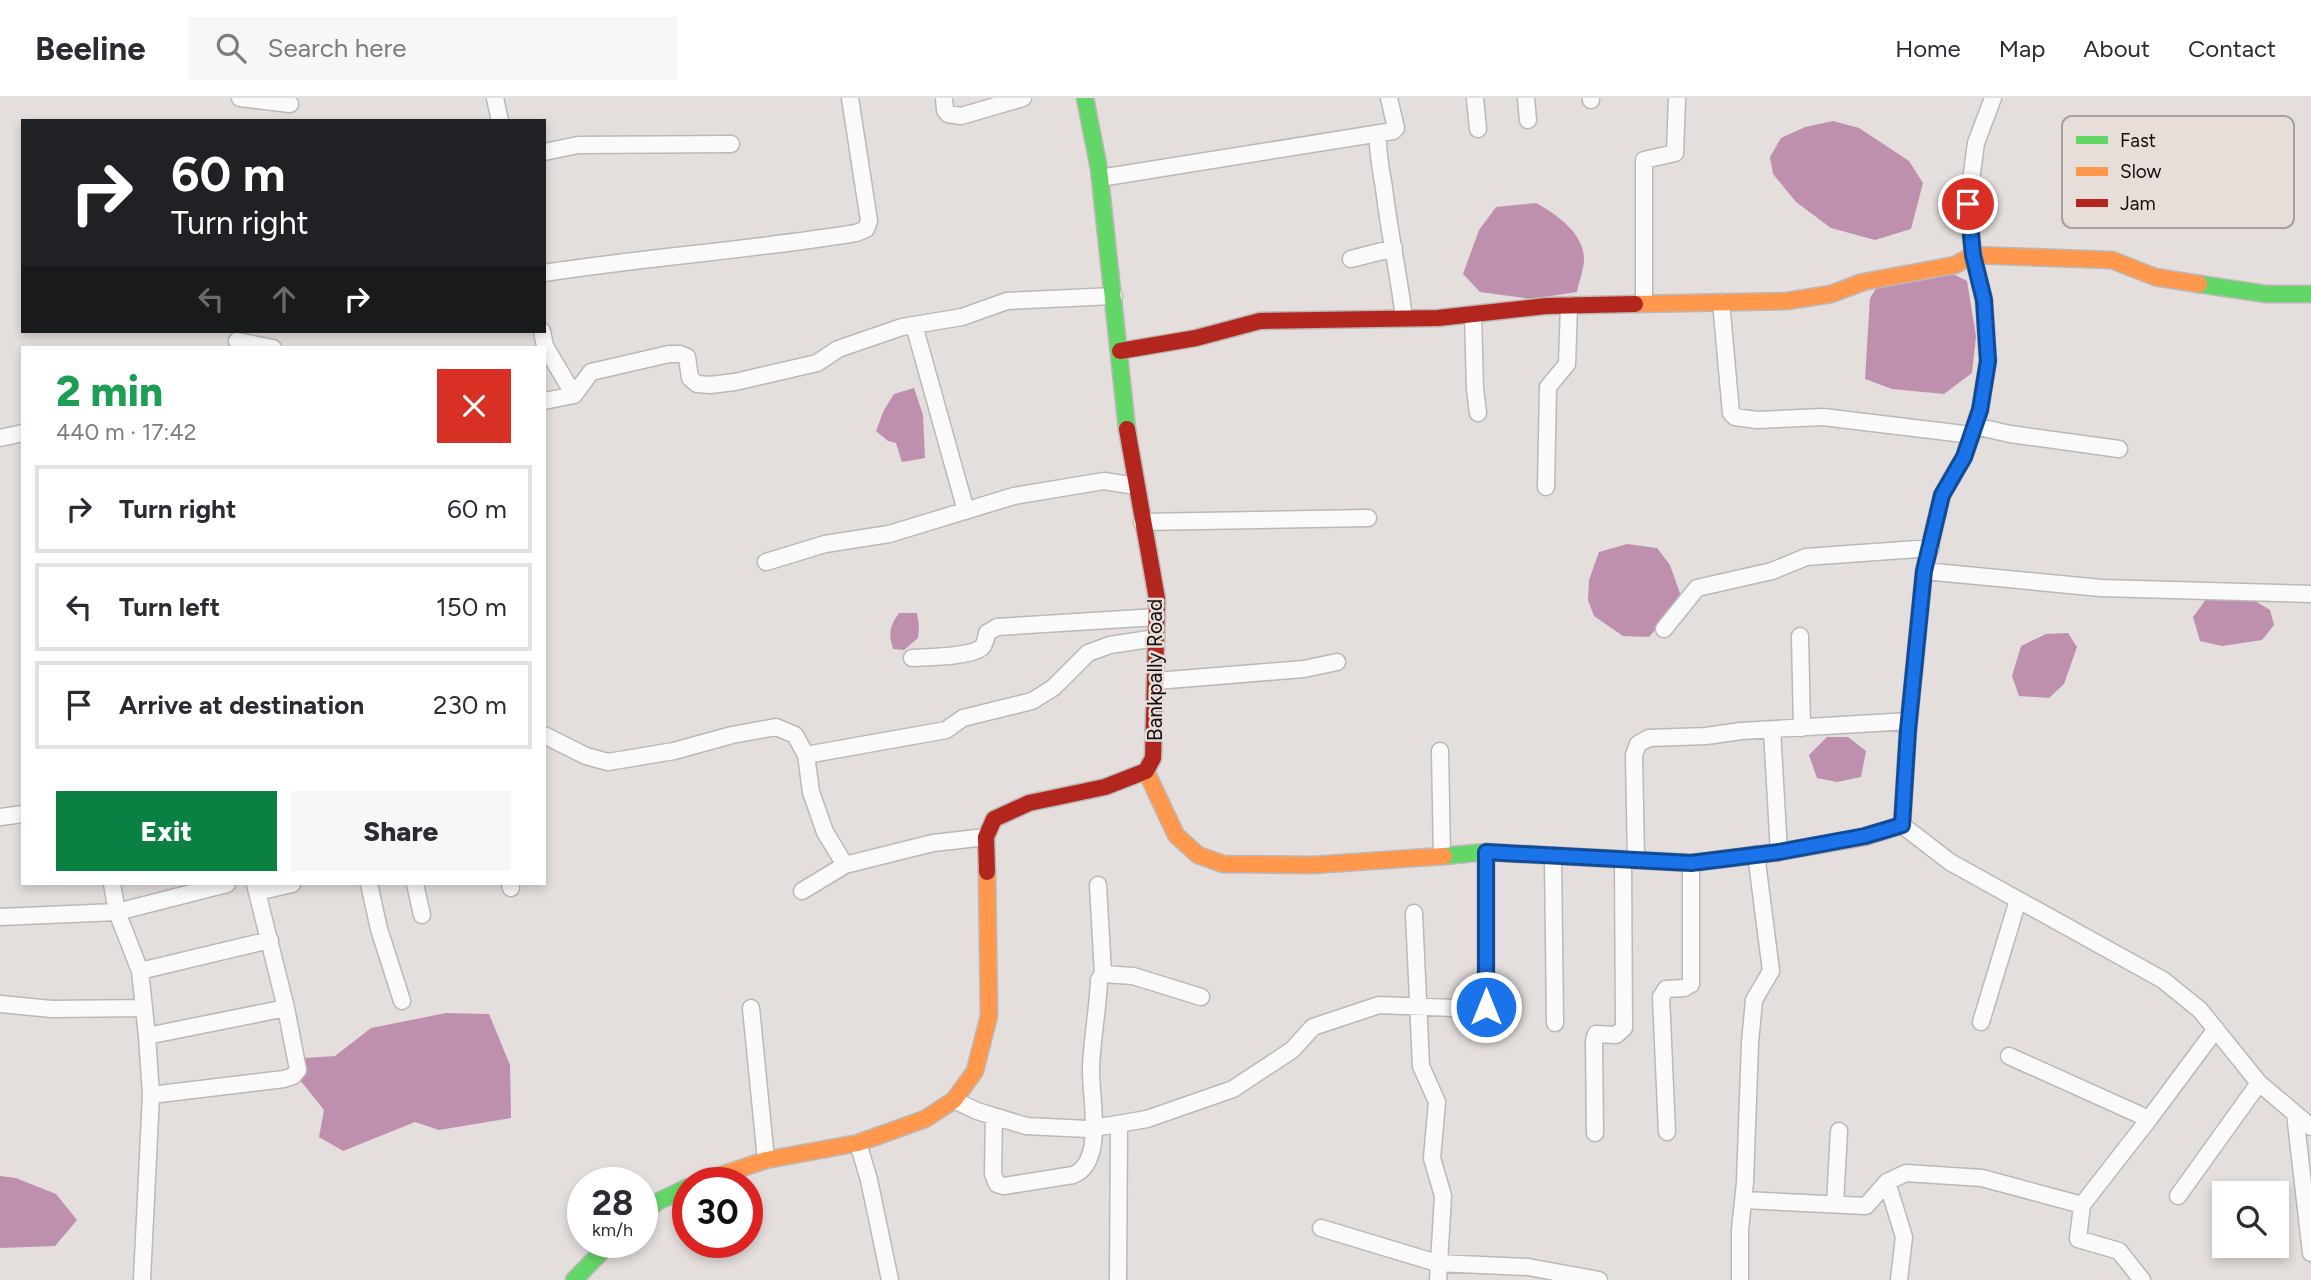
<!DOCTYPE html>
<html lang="en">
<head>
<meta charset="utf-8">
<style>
	:root { --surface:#fff; --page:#f7f7f7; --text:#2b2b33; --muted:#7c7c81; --line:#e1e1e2; --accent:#0b8043 }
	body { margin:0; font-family:Figtree,sans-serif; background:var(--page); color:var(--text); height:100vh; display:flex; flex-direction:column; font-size:26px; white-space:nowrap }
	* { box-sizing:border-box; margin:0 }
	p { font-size:23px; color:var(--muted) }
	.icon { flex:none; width:38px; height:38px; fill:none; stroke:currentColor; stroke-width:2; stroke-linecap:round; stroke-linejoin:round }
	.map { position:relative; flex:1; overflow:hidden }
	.drawer { position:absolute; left:21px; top:248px; width:525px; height:539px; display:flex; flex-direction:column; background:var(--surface); border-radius:0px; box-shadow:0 4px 10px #0003 }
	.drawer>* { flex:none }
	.top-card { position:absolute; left:21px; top:21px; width:525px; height:214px; border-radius:0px; box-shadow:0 4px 10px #0003; background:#202124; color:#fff; overflow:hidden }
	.controls { position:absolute; left:2212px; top:1083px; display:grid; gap:14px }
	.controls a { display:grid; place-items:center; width:77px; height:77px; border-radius:0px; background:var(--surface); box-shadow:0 4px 10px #0003; font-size:35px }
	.speed { position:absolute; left:567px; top:1069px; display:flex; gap:14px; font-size:35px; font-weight:700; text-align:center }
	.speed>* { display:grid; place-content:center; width:91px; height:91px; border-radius:50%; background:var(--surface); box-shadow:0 4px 10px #0003; line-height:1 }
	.speed small { font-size:18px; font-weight:400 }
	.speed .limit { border:10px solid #d22; background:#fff; color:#111 }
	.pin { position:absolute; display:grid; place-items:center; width:60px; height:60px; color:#fff; margin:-30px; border:4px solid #fff; border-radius:50%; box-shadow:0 2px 7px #0007 }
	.me { position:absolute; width:77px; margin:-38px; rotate:0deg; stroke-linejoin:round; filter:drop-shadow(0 0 5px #0008) }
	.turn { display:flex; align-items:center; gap:24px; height:147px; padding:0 35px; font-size:32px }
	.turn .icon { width:91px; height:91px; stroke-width:2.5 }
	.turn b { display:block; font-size:49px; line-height:60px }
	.lanes { display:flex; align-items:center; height:66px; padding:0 35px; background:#0003; justify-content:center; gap:35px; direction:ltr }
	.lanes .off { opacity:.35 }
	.round { display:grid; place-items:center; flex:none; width:74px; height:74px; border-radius:0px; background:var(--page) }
	.head { display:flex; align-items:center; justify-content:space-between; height:119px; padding:0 35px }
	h1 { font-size:42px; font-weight:800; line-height:52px; color:#1e9e55 }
	.cta { display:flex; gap:14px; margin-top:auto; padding:14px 35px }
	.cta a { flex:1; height:80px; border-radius:0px; background:var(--accent); color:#fff; font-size:28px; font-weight:800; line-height:80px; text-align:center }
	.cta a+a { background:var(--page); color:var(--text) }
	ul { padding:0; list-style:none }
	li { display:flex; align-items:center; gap:21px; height:88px; margin:0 14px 10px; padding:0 21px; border:4px solid var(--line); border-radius:0px }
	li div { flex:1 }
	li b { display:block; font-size:26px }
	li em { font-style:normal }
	header { display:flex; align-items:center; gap:42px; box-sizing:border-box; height:98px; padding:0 35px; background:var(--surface); border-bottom:2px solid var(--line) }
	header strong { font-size:33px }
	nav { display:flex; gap:38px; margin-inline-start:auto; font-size:24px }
	.search { width:490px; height:63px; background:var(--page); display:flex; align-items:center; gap:18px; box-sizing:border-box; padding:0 24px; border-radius:0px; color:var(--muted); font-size:26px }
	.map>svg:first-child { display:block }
	.water { fill:#be90ae }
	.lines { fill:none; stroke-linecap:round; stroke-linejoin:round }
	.street-casing { stroke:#bcb8b7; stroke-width:19 }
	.fast-casing { stroke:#bcb8b7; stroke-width:19 }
	.slow-casing { stroke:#bcb8b7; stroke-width:19 }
	.jam-casing { stroke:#bcb8b7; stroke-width:19 }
	.street { stroke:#fbfafa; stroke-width:16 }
	.fast { stroke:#63d668; stroke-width:16 }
	.slow { stroke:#ff974d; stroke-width:16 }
	.jam { stroke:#b3261e; stroke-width:16 }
	.route-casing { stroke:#114b97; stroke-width:18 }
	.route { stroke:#1a73e8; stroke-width:12 }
	.labels { text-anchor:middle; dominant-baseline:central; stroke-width:5; stroke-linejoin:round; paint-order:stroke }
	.street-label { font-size:21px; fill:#120f0e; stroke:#e7ddd9 }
	.key { fill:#e7ddd9; stroke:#a79f9c; stroke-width:2 }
	.key-label { font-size:19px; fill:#120f0e }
</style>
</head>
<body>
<header>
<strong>Beeline</strong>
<div class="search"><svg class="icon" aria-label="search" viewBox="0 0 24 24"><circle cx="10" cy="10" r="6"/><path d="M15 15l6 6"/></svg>Search here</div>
<nav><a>Home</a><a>Map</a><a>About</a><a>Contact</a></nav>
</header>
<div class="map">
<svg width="2311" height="1182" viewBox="0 0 2311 1182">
	<rect width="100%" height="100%" fill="#e4dedc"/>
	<path class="water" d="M1833,23L1859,30L1909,63L1923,85L1911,131L1875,142L1831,130L1796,104L1773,76L1770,59L1781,40L1805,29Z
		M1536,105C1556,116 1584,135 1584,161C1584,171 1579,183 1577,194L1531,201L1480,194L1463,176L1479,132L1496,109Z
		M1949,174L1967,183L1976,238L1972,275L1944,296L1892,291L1865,281L1870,200L1879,186Z
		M914,290L923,317L925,360L902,364L896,345L888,343L876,333L884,312L894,296Z
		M1627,446L1657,450L1670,467L1682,501L1649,539L1623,538L1594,518L1588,502L1589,482L1599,454Z
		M2207,500L2252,501L2270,512L2274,527L2262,542L2222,548L2200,543L2193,519Z
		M899,515H917L919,528L918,540L904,552L893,551C888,535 890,528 899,515Z
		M2068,535L2077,549L2064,586L2049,600L2019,598L2012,578L2021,548L2046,536Z
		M1827,639H1848L1866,653L1861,679L1837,684L1817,680L1809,657Z
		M446,915L489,916L510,967L511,1020L439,1032L415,1024L343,1053L319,1039L324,1012L300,982L305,960L335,958L371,930Z
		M0,1078L16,1080L56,1096L77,1122L55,1148L0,1150Z"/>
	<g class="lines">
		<g class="street-casing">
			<path id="street" d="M240,0L290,6
				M495,0L500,23
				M944,0L945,12L948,16L961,18L1023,0
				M1475,0L1478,31
				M1526,0L1528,22
				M1591,0V2
				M1993,0L1976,45L1968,105L1973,157L1984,202L1988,263L1980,312L1964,359L1942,397L1924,473L1908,632L1902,727L1950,764L2163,882L2200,912L2259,985L2311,1029
				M1378,36C1377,54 1381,72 1384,90C1389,134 1399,177 1404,220
				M544,54L578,47L731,46
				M1100,80L1393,33L1396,30L1389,0
				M1351,161L1394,150
				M544,175C648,159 752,152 856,135L866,131L869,123L850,0
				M1721,204L1731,315L1735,319L1757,322L1823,319L1972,337
				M1644,205V62L1675,55L1677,0
				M1473,216L1475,291L1478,315
				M914,227L966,413
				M542,233L545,248L574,297
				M237,243L273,250
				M544,303L574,297L591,274L669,256H680L687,259L690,280L697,286L710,287L735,284L817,265L838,251L902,229L962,219L1007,203L1114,198
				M1975,328L2010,336L2119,351
				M0,340L23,335
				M1546,389L1548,289L1567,266L1569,207
				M1142,424L1368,420
				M766,464L825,446L889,436L1014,398L1104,383L1136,388
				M1924,473L2101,490L2311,496
				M1664,531L1697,490L1772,473L1806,459L1931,450
				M1800,538L1802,630
				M912,560C927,559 969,559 981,550C985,547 986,540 987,535L997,529L1157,519
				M1156,583L1304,571L1337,564
				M1772,632L1779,754
				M544,637L586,658L608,664L674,653L732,637L776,629L795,637L806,657L811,694L825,734L845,767L933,745L986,739
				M1440,653L1442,758
				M806,657L946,632L963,620L1032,603L1053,590L1088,555L1110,547L1156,540
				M0,719L23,716
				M1553,758L1555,925
				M1636,762L1634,657L1638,646L1649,640L1706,638L1741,633L1909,623
				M112,786L117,814L140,873L147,938L151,997L142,1182
				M255,786L257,794L292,786
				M369,786L379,831L402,903
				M415,786L422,817
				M510,786L511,790
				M1098,787L1103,876
				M802,793L845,767
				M1414,815L1421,968L1437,1004L1432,1060L1443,1098L1438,1182
				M0,819L117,814L227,786
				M140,873L270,842
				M0,906L52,911L143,910
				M751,910L766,1062
				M1486,910V754
				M1981,924L2018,802
				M147,938L286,910
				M2009,958L2149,1021L2082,1107
				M151,997L284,981L293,978L298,972L286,910L257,794
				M954,1002L977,1013L1026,1028L1088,1031L1147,1021L1233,991L1292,952L1313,929L1379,907L1454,910
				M2295,1016L2311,1155
				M994,1018L993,1076L997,1086L1004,1088L1073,1077C1106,1064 1090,999 1091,970C1092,940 1098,911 1099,882L1103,876L1133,878L1201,899
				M2149,1021L2216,931
				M1667,1034L1661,899L1666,891L1684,890L1691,886V765
				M1595,1035L1594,943L1596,936L1616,937L1624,930L1623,762
				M858,1045L869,1082L890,1182
				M1887,1084L1904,1139L1899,1182
				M2178,1098L2259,985
				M1744,1102L1866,1108L1887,1084L1906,1075L1982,1080L2082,1107L2078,1141L2119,1153L2142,1182
				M1835,1106L1839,1033
				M1321,1130L1437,1165L1528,1169L1599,1182
				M1118,1182L1119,1026
				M1740,1182V1132L1745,1084L1750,945L1754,902L1771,873L1756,756"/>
		</g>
		<g class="fast-casing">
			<path id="fast" d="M1085,0L1099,71L1127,331
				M2199,186L2266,196H2311
				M1444,758L1486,754L1691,765L1779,754
				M642,1116L657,1104L688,1089
				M574,1182L611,1144"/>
		</g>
		<g class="slow-casing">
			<path id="slow" d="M1635,206L1787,203L1831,196L1863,184L1955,167L1973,157L2112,162L2155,179L2199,186
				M1146,673L1176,737L1198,757L1223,766L1313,767L1444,758
				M1779,754L1865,739L1902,727
				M697,1085L766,1062L858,1045L925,1021L954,1002L975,973L989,918L987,774"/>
		</g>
		<g class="jam-casing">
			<path id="jam" d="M1120,253L1196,240L1260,223L1438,220L1546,208L1635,206
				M987,774L986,739L994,721L1029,705L1105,689L1146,673L1153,660L1157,501L1127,331"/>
		</g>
		<use href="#street" class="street"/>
		<use href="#fast" class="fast"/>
		<use href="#slow" class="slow"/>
		<use href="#jam" class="jam"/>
	</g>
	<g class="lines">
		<g class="route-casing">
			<path id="route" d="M1486,909V754L1691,765L1779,754L1865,738L1902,727L1908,632L1924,473L1942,397L1964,359L1980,312L1988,263L1984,202L1973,157L1968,106"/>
		</g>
		<use href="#route" class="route"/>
	</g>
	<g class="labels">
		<g class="street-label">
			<text transform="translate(1154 572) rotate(-90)">Bankpally Road</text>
		</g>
	</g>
	<rect x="2062" y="18" width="232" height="112" rx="10" class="key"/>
	<rect x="2076" y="38" width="32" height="8" fill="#63d668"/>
	<rect x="2076" y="69" width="32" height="9" fill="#ff974d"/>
	<rect x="2076" y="101" width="32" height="8" fill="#b3261e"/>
	<g class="key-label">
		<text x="2120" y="49">Fast</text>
		<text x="2120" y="80">Slow</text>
		<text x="2120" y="112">Jam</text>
	</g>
</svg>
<div class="controls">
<a><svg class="icon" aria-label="search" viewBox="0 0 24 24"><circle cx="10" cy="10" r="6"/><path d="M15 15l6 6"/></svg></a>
</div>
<div class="speed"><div>28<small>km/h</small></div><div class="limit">30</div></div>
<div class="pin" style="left:1968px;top:106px;background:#d93025"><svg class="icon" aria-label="arrive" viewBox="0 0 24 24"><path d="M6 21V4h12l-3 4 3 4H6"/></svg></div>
<svg class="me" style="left:1486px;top:909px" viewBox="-20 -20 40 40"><circle r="17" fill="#1a73e8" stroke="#fff" stroke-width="3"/><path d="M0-11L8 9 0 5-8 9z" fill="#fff"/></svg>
<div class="top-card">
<div class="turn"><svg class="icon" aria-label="right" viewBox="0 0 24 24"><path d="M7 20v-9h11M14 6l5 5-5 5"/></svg><div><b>60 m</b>Turn right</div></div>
<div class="lanes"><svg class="icon off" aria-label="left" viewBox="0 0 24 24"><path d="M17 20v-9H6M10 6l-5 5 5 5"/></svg><svg class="icon off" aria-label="ahead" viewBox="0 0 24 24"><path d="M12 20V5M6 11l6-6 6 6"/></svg><svg class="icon" aria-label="right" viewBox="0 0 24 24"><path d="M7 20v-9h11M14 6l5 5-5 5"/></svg></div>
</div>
<section class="drawer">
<div class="head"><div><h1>2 min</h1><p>440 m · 17:42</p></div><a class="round" style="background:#d93025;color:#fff"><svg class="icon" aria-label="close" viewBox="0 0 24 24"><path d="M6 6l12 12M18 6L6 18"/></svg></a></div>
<ul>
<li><svg class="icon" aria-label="right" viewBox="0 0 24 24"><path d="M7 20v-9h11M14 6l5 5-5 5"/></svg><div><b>Turn right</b></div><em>60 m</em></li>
<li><svg class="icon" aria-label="left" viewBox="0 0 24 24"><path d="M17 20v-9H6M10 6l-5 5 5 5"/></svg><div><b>Turn left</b></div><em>150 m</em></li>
<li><svg class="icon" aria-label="arrive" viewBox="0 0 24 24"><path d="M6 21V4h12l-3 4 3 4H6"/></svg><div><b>Arrive at destination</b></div><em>230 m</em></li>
</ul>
<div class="cta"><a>Exit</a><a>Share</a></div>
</section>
</div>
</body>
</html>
